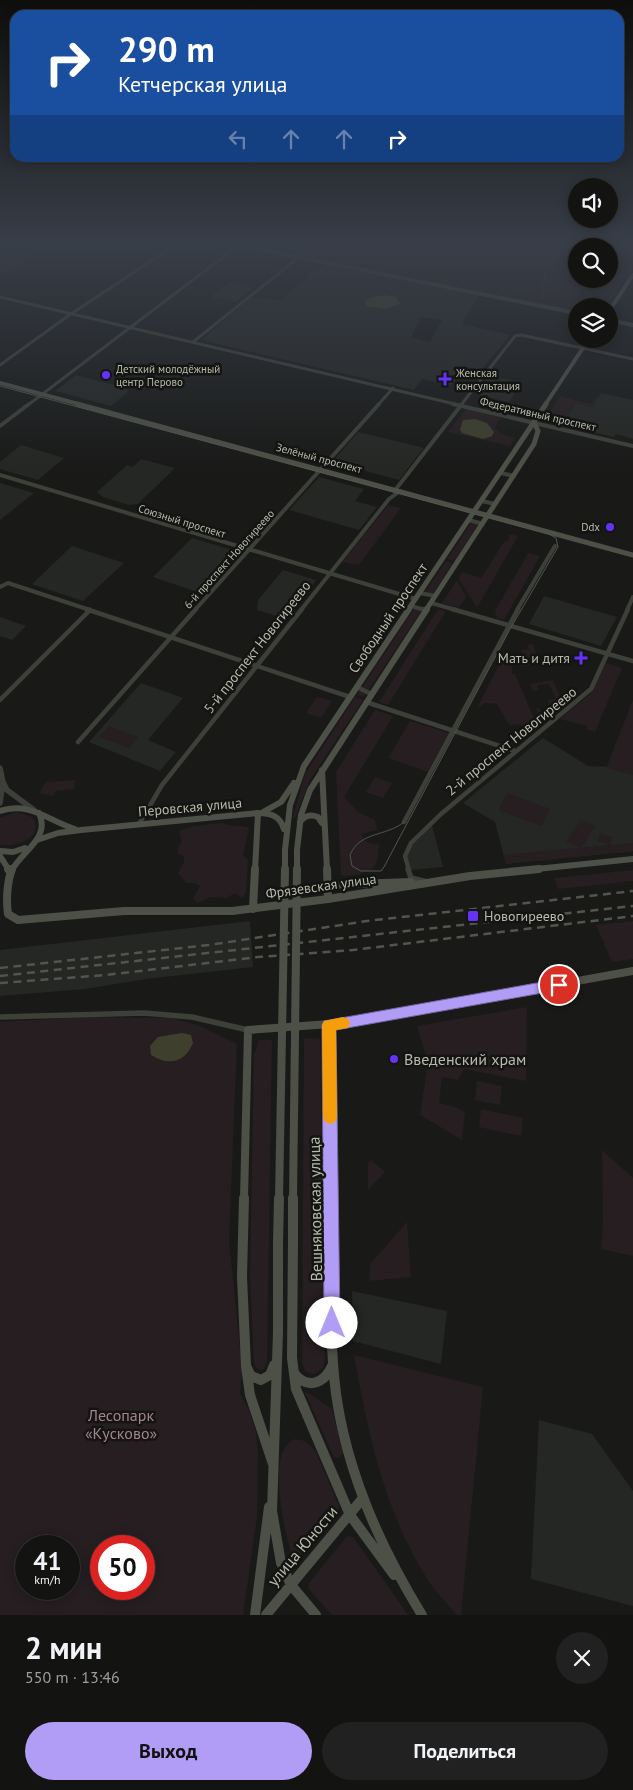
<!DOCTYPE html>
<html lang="ru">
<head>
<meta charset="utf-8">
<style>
	:root { --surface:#131412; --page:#202120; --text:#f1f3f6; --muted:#9d9e9f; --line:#323332; --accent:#b29df6 }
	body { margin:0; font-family:"PT Sans",sans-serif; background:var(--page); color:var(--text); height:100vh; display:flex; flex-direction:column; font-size:19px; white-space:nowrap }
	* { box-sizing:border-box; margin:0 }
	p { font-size:16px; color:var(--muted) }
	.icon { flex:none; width:28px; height:28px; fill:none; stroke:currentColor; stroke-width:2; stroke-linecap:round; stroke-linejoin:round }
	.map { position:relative; height:1615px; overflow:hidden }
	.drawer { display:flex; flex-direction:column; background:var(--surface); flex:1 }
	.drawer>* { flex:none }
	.banner { position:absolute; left:10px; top:10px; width:614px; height:152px; border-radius:15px; box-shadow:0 2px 12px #0003,0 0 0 1px var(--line); background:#1a4fa0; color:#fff; overflow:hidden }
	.controls { position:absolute; left:568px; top:178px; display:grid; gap:10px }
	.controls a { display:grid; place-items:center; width:50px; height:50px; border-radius:50%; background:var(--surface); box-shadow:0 2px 12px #0003,0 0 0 1px var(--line); font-size:25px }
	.speed { position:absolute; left:15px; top:1535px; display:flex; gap:10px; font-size:25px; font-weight:700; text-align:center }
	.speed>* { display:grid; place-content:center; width:65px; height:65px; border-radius:50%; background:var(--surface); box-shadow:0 2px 12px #0003,0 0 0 1px var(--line); line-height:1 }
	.speed small { font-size:12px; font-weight:400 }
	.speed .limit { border:8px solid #d22; background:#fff; color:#111 }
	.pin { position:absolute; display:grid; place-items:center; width:42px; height:42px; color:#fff; margin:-21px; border:2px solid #fff; border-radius:50%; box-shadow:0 1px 5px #0007 }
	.me { position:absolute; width:55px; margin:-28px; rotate:0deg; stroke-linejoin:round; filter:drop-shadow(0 0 4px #0008) }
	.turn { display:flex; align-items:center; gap:18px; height:105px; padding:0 25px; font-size:22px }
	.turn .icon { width:65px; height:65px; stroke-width:2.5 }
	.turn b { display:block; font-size:35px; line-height:42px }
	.lanes { display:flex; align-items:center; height:48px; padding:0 25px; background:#0003; justify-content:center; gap:25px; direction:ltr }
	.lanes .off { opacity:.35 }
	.round { display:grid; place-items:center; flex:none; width:52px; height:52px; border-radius:26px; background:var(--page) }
	.head { display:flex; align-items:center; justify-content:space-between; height:85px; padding:0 25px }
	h1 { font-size:30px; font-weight:700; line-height:38px }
	.cta { display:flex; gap:10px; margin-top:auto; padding:10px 25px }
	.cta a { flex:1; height:58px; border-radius:30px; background:var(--accent); color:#111; font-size:20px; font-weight:700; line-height:58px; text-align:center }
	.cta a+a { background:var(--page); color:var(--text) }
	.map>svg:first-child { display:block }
	.built { fill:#252724; fill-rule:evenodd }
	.green { fill:#261e20; fill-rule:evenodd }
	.water { fill:#3e3f2d }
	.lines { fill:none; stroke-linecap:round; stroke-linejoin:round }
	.stream { stroke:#3e3f2d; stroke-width:1 }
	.minor-far3 { stroke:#3d4039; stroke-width:3 }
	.minor-far2 { stroke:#3d4039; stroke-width:4 }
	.minor-far1 { stroke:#3d4039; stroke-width:4.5 }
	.minor { stroke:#3d4039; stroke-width:5.5 }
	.tertiary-far1 { stroke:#3d4039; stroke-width:4 }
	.tertiary { stroke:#3d4039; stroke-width:5.5 }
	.secondary-far4 { stroke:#4d5047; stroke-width:4 }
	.secondary-far3 { stroke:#4d5047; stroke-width:5 }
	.secondary-far2 { stroke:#4d5047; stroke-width:6 }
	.secondary-far1 { stroke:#4d5047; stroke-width:8 }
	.secondary { stroke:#4d5047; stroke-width:10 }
	.tram { stroke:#52554c; stroke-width:1 }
	.rail { stroke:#52554c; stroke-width:2.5; stroke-dasharray:8 5.5; stroke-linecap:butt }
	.secondary-bridge-far2 { stroke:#4d5047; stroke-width:6 }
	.secondary-bridge-far1 { stroke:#4d5047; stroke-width:8 }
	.secondary-bridge { stroke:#4d5047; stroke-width:10 }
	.route { fill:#b29df6; stroke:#7466a0 }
	.slow { fill:#f59e0b }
	.poi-dot { fill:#6533f7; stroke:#141513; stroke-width:2 }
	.labels { text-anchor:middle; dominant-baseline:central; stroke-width:5; stroke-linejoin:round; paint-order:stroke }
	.far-poi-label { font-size:11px; fill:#b6baaa; stroke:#141513; text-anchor:start }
	.far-street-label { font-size:11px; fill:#b6baaa; stroke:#141513 }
	.street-label { font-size:14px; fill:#b6baaa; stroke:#141513 }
	.poi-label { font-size:14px; fill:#b6baaa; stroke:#141513; text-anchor:end }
	.near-poi-label { font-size:16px; fill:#b6baaa; stroke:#141513; text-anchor:start }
	.near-street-label { font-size:16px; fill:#b6baaa; stroke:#141513 }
	.near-park-label { font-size:16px; fill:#a6818e; stroke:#141513 }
</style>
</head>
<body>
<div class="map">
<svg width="633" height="1615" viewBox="0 0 633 1615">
	<rect width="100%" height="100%" fill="#191a18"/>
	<path class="built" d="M27,254L26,263L0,277V255Z
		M326,265L479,295L462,324L510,335L481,370L467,367L450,386L422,379L414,390L201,340L252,297L282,301L316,267ZM421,317L442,320L430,342L411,337Z
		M230,282L254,287L235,302L211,297Z
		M76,375L126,388L128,392L111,406L55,391Z
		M487,378L498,381L501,378L522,383L509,402L480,395L481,387Z
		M601,393L633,400V439L616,434L614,437L562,425L576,403L593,407Z
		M358,432L424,448L399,480L332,462Z
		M21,445L64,458L38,480L0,469V462Z
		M141,459L175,468L138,504L129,505L103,497L97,492L127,465L133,467Z
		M319,477L364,489L355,501L377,507L359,530L289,510Z
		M0,483L34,493L0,520Z
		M192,538L239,552L200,593L153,577Z
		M72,546L124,563L83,601L32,584Z
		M283,570L316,580L286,619L257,610L258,600Z
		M544,596L617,617L601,646L529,624Z
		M0,617L26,626L12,640L0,636Z
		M141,683L183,698L148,740L176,752L160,771L89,742Z
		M543,738L588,766L613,767L633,773V851L506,864L495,822L463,803Z
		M432,825L443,867L411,870L407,855L408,849Z
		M250,921L253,967L146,979L85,989L0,996V950Z
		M352,1291L447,1311L441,1364L353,1341Z
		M539,1420L592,1434L633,1491V1606L531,1579Z"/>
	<path class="green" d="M235,242H633V256L609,251V246L575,245L562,264L576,267V279H609V272L626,275L607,306H576V311L296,255L303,249L312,250L289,245L276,250Z
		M560,396L591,404L596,397H598L593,407L576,403L562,425L546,421L545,419Z
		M466,409L501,417L495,427L501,434L515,438L510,446L448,432Z
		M388,505L401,508L359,565L342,562Z
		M472,521L479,523L455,561L447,559Z
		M509,534L518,536L477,608L458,578L462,572L481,578L504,542L509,540Z
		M528,553L540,556L504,620L497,618L495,611Z
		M446,561L453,563L432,595L424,593Z
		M457,580L466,597L459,608L442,603Z
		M415,607L422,610L364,697L357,695Z
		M438,609L446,611L388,705L379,702Z
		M533,644L536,653L533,664C524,668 515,667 508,661V658H512L515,665L526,664L521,650L529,649L527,645Z
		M501,661L512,667V674H515L537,725L529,730L520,724L509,725L497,704L485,703L479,707L478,706Z
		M606,663L622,668L595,732L586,729L587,726L560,719L591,693Z
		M553,680L561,700L562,708L550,718L541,720L536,709L539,708L543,716L554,714L548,700L556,699L549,684L537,685L539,690L533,691L530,684Z
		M317,697L332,701L321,718L306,713Z
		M355,697L363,700L310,780L295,818H293L305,774Z
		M633,700V775L606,768Z
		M375,710L393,716L344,797L358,812L375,820L377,830L361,834L366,842L379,845C378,851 378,860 375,865C371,872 349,878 341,875L336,772Z
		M410,721L449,733L428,772L388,758Z
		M109,726L138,737L129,748L99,737Z
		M375,777L392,783L383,798L366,792Z
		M75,780L74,789L56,791L53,796L39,793L46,782Z
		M507,793L550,809L542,826L498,810Z
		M16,812L32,817C46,836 18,847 3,845L0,844V818Z
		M581,820L595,826L581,848L566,841Z
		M223,823C232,828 240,824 249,828L243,855L248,860L246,893L242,898L235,893L226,898L211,897L197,903L193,898L200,886L194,883H186L178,873L184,862V856L178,853V847L182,842L179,831L192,826Z
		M600,833L612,837L610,845L633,843V850L506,864L504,855L609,845L598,841Z
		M633,870V881L558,889L554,878Z
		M633,921V959L612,962L596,925Z
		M527,1007L526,1081L464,1069L458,1080L442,1077L439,1103L455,1107L465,1112L462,1140L420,1115L428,1062L417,1026Z
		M82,1017L171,1018L198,1025L237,1044L229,1240L242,1369L240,1394L249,1410L256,1432L258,1454L257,1517L243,1615H0V1022ZM26,1546H69V1589H26ZM101,1546H144V1589H101Z
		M320,1038L325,1359L323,1368L314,1374L305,1371L302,1362L304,1039Z
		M259,1040H272L267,1361L264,1369L262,1370L256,1368L254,1360L250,1276L254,1054Z
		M477,1081L502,1086L500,1105L475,1100Z
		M481,1109L523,1118L521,1136L479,1127Z
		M602,1150L633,1178V1256L601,1249L603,1221Z
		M371,1160L385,1172L368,1190V1163Z
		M407,1222L411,1277L369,1281L370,1264Z
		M354,1355L483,1387L461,1615H457C448,1604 437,1594 430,1583C385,1515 368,1433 354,1355Z
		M307,1392L332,1409L343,1453L339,1458L334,1457L305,1393Z
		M295,1439L305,1441L315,1450L339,1506L338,1512L296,1561L293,1560C286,1536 264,1451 295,1439Z
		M347,1536L353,1537L408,1615H332L308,1588L309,1583Z"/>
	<path class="water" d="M385,295L396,297L400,304L385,309L366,306L365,301L373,297Z
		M475,419L487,423L494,432L492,436L483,439L462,433L460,430L463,420Z
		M182,1033L191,1035L193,1043C185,1063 168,1066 151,1055L150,1046L158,1037Z"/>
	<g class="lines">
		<path class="stream" d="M416,263L422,242
			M541,299L544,289L541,285L546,280L544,268L569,242"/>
		<path class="minor-far3" d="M0,297L459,405
			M193,342L298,258
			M0,365L68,316L180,242
			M28,405L239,245
			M378,405L393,388
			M461,405L515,336L521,335L633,359"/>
		<path class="minor-far2" d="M453,404L633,446
			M0,426L29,404
			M501,473L514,476
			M0,475L416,599
			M396,489L462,404
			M482,501L495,504
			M469,520L483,524
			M0,587L8,583L90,610
			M420,593L435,596
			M431,603L456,610
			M411,606L425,610
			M195,610L379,404
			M301,610L389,499L400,491
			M517,610L555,546
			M627,610L633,597"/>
		<path class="minor-far1" d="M86,609L350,697
			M423,609L426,611
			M452,609L633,661
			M357,687L371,694
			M0,700L90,610
			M366,702L515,751
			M78,742L196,609
			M404,822L518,609
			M139,824L162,785L302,609
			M409,870L405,856L411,843L441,814L591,689L628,609"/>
		<path class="minor" d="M408,869L411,878L424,881
			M0,1017L144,1013L192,1017L248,1030"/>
		<path class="tertiary-far1" d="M223,242L576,313
			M609,320L633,325"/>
		<path class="tertiary" d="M0,768L3,782L0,803
			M3,782L7,790L34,810"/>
		<path class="secondary-far4" d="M609,311L633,275
			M0,383L82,405
			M545,405L589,339"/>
		<path class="secondary-far3" d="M77,404L633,555
			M408,610L546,404
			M426,610L534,444L538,431L534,422"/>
		<path class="secondary-far2" d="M322,770L327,870
			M0,811C29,801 49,821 75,829
			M263,812L281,802L294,783
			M300,822C305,815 311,814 318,817L322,823
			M37,840L58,833L81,830L258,813C271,813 280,816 284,829
			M285,850L290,805L304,766L409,609
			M297,850L301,815L310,790L427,609
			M0,851L13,852L25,848
			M0,856L9,870
			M12,870C22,851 51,838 39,813
			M255,870L258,813
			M527,870L633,859"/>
		<path class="secondary-far1" d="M8,869L10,872
			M12,869C7,882 6,900 8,914L18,920L124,911H232L328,899L470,876L539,869
			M327,869L328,899
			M326,885L411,882
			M253,909L255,869
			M329,1025L331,1199
			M244,1199L248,1030L344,1023L633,971"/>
		<path class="secondary" d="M244,1198L242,1277L246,1366L250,1395L273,1464
			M331,1198C331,1257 329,1317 334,1376C342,1462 377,1542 422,1615
			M278,1243V1332L272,1511L281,1563L291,1585L316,1615
			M293,1243L292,1358L296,1389L350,1515L394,1575
			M247,1368L251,1376L261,1380L270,1375L274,1365
			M294,1373C307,1390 324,1384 332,1366
			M255,1615L269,1507
			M266,1615L363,1498"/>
		<path class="tram" d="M0,386L549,534L556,538L558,547L510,629L384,867L381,871H361L352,866L350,855C360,831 386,837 404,822"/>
		<path class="rail" d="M0,968L209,945L367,921L633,891
			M0,976L633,906
			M0,983L106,975L258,957L353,950L633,916"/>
		<path class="secondary-bridge-far2" d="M285,870V850
			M297,870V850"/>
		<path class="secondary-bridge-far1" d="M279,1199L285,869
			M293,1199L297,869"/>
		<path class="secondary-bridge" d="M278,1243L279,1198
			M293,1243V1198"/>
	</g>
	<linearGradient id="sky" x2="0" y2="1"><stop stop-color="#0e0e0d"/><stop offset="0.52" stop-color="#383e48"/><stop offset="1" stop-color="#383e48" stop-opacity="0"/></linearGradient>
	<rect width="633" height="468" fill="url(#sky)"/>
	<path class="route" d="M559,979L564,981L565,985L564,989L559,990L336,1030L340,1323L338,1329L332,1332L326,1329L324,1323L322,1025L324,1021Z"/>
	<path class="slow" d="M343,1017L348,1019L350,1023L348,1028L336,1030L337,1117L335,1122L330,1124L325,1122L323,1117L322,1025L324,1021Z"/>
	<g class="poi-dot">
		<circle cx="106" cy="375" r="5"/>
		<path d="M442.5 371.5h5v5h5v5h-5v5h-5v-5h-5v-5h5z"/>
		<circle cx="610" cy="527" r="5"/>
		<path d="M578.5 650.5h5v5h5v5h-5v5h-5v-5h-5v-5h5z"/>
		<rect x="467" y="910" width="12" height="12" rx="2.5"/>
		<circle cx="394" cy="1059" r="5"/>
	</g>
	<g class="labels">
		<g class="far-poi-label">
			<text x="116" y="369">Детский молодёжный<tspan x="116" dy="13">центр Перово</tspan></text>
			<text x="456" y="373">Женская<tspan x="456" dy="13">консультация</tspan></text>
			<text x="600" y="527" text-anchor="end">Ddx</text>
		</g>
		<g class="far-street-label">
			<text transform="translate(538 414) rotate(13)">Федеративный проспект</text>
			<text transform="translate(319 458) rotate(15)">Зелёный проспект</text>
			<text transform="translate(182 521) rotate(17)">Союзный проспект</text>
			<text transform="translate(229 559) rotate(-48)">6-й проспект Новогиреево</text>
		</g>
		<g class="street-label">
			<text transform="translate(388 618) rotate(-56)">Свободный проспект</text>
			<text transform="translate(257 647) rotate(-52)">5-й проспект Новогиреево</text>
			<text transform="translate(511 741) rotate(-39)">2-й проспект Новогиреево</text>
			<text transform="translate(190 807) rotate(-5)">Перовская улица</text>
			<text transform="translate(321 886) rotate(-8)">Фрязевская улица</text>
		</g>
		<g class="poi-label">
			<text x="570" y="658">Мать и дитя</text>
			<text x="484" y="916" text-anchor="start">Новогиреево</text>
		</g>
		<g class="near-poi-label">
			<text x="404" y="1059">Введенский храм</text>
		</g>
		<g class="near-street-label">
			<text transform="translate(315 1209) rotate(-91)">Вешняковская улица</text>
			<text transform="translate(302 1546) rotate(-50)">улица Юности</text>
		</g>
		<g class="near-park-label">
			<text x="121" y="1415">Лесопарк<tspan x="121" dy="18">«Кусково»</tspan></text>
		</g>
	</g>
</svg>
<div class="controls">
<a><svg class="icon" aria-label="sound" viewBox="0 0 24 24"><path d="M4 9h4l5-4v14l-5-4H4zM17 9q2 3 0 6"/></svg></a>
<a><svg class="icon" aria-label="search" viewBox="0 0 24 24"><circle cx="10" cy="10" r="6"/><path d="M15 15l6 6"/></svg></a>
<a><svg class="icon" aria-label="layers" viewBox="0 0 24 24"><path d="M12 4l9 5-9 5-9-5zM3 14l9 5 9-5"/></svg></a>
</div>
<div class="speed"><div>41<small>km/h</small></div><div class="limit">50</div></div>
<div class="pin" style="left:559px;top:985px;background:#d93025"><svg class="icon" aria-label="arrive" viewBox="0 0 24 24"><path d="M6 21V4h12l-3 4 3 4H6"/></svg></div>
<svg class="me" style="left:332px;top:1323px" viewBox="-20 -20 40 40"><circle r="19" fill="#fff"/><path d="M0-13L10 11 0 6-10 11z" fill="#b29df6"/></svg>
<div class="banner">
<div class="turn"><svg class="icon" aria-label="right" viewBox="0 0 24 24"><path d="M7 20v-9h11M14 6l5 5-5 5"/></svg><div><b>290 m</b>Кетчерская улица</div></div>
<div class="lanes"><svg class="icon off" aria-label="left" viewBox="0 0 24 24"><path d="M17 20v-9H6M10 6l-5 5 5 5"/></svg><svg class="icon off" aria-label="ahead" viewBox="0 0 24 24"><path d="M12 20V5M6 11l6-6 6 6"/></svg><svg class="icon off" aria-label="ahead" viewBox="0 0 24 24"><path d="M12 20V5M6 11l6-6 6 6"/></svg><svg class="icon" aria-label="right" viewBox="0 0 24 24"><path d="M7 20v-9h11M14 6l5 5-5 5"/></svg></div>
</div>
</div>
<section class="drawer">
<div class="head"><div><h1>2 мин</h1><p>550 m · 13:46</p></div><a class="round"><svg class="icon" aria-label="close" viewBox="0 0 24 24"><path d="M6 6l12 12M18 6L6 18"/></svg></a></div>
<div class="cta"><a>Выход</a><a>Поделиться</a></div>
</section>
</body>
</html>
